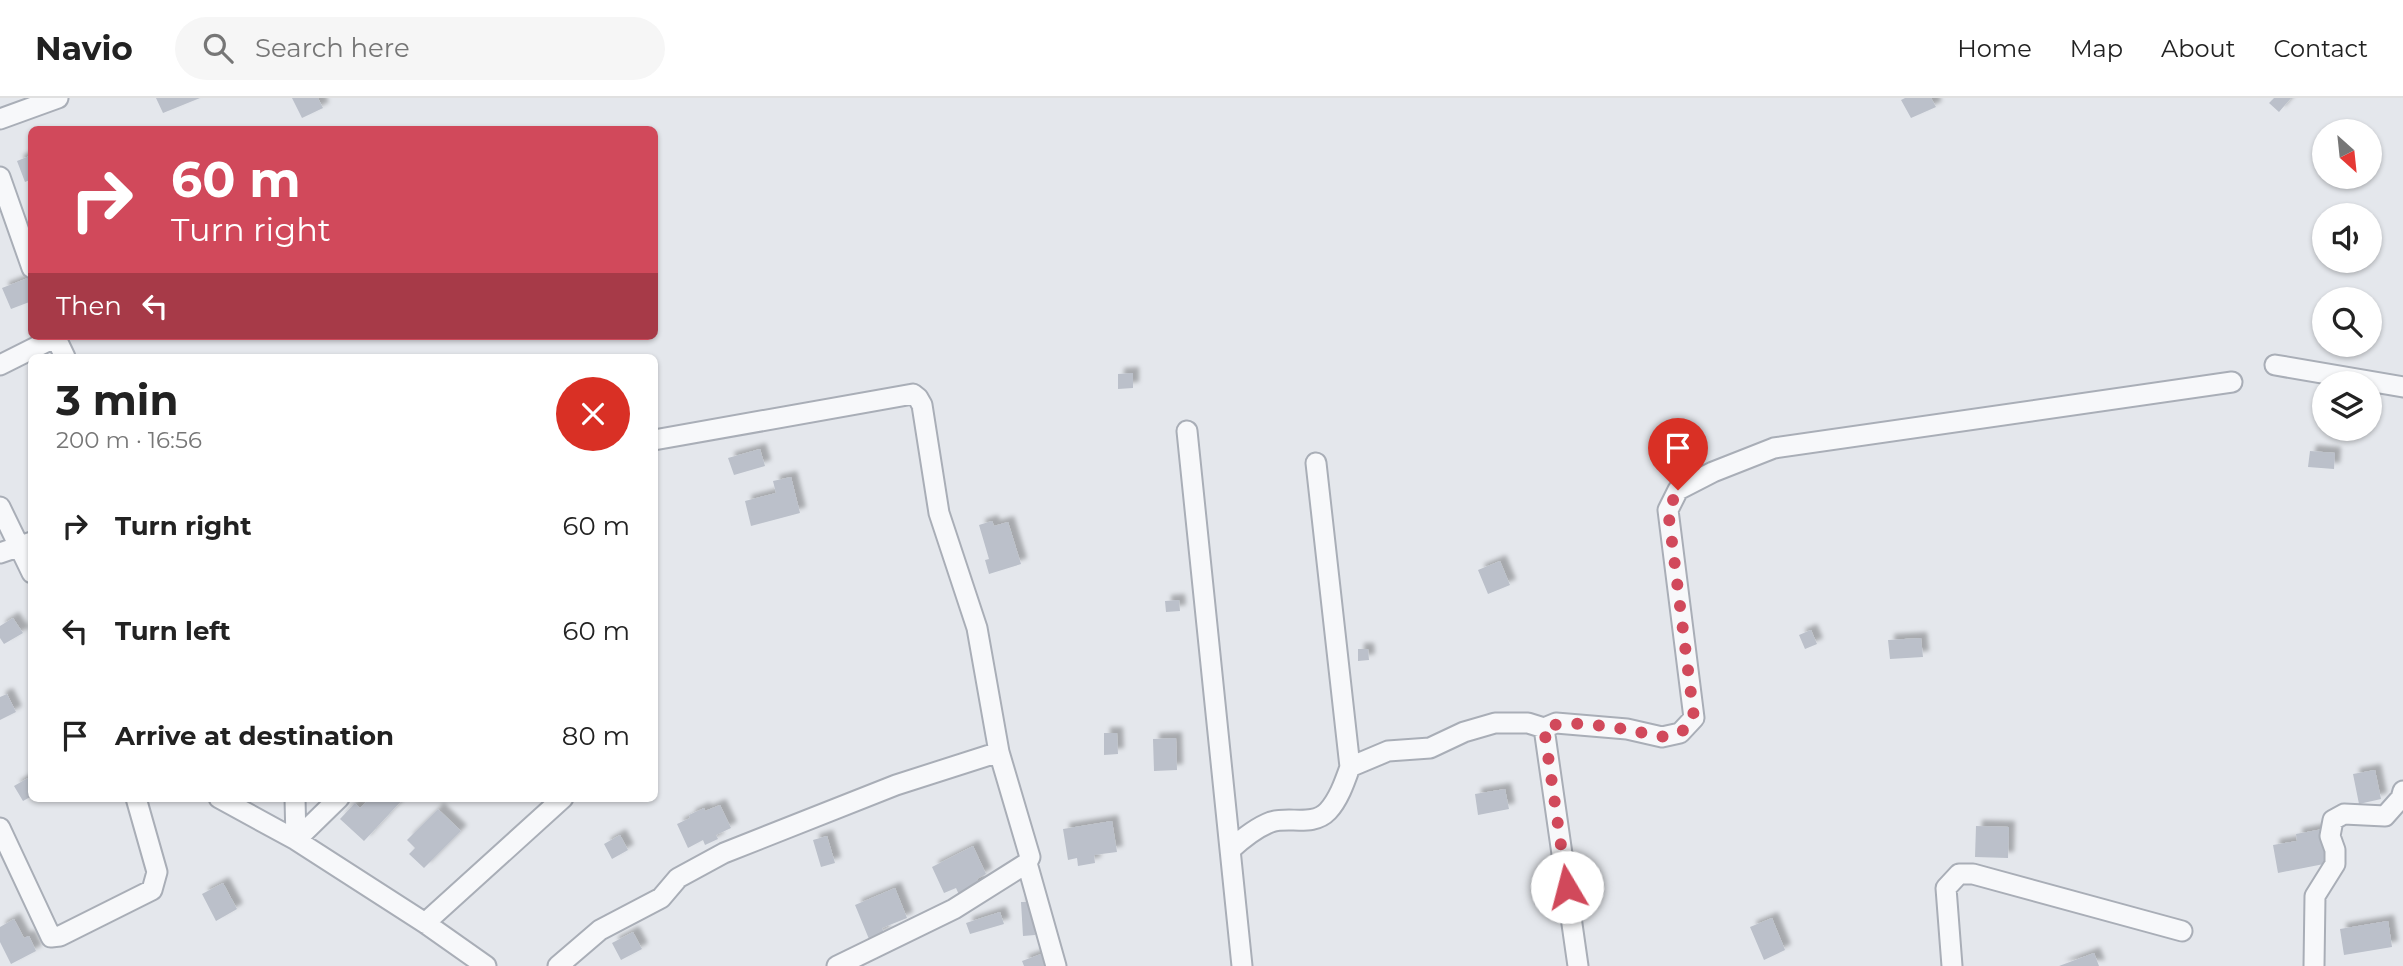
<!DOCTYPE html>
<html lang="en">
<head>
<meta charset="utf-8">
<style>
	:root { --surface:#fff; --page:#f6f6f6; --text:#222; --muted:#767676; --line:#e0e0e0 }
	body { margin:0; font-family:Montserrat,sans-serif; background:var(--page); color:var(--text); height:100vh; display:flex; flex-direction:column; font-size:26px; white-space:nowrap }
	* { box-sizing:border-box; margin:0 }
	p { font-size:23px; color:var(--muted) }
	.icon { flex:none; width:38px; height:38px; fill:none; stroke:currentColor; stroke-width:2; stroke-linecap:round; stroke-linejoin:round }
	.map { position:relative; flex:1; overflow:hidden }
	.drawer { position:absolute; left:28px; top:256px; width:630px; height:448px; display:flex; flex-direction:column; background:var(--surface); border-radius:10px; box-shadow:0 2px 5px #0004 }
	.drawer>* { flex:none }
	.banner { position:absolute; left:28px; top:28px; width:630px; height:214px; border-radius:10px; box-shadow:0 2px 5px #0004; background:#d1495b; color:#fff; overflow:hidden }
	.needle { width:46px; rotate:153deg }
	.tools { position:absolute; left:2312px; top:21px; display:grid; gap:14px }
	.tools a { display:grid; place-items:center; width:70px; height:70px; border-radius:50%; background:var(--surface); box-shadow:0 2px 5px #0004; font-size:35px }
	.pin { position:absolute; display:grid; place-items:center; width:60px; height:60px; color:#fff; margin:-72px -30px; border-radius:50% 50% 50% 0; rotate:-45deg; box-shadow:0 0 7px #0007 }
	.pin .icon { rotate:45deg }
	.me { position:absolute; width:77px; margin:-38px; rotate:352deg; stroke-linejoin:round; filter:drop-shadow(0 0 5px #0008) }
	.turn { display:flex; align-items:center; gap:24px; height:147px; padding:0 28px; font-size:32px }
	.turn .icon { width:91px; height:91px; stroke-width:2.5 }
	.turn b { display:block; font-size:49px; line-height:60px }
	.then { display:flex; align-items:center; height:66px; padding:0 28px; background:#0003; gap:14px; font-size:26px }
	.round { display:grid; place-items:center; flex:none; width:74px; height:74px; border-radius:37px; background:var(--page) }
	.headline { display:flex; align-items:center; justify-content:space-between; height:119px; padding:0 28px }
	h1 { font-size:42px; font-weight:700; line-height:52px }
	ul { padding:0; list-style:none }
	li { display:flex; align-items:center; gap:21px; height:105px; padding:0 28px }
	li div { flex:1 }
	li b { display:block; font-size:26px }
	li em { font-style:normal }
	header { display:flex; align-items:center; gap:42px; box-sizing:border-box; height:98px; padding:0 35px; background:var(--surface); border-bottom:2px solid var(--line) }
	header strong { font-size:33px }
	nav { display:flex; gap:38px; margin-inline-start:auto; font-size:24px }
	.search { width:490px; height:63px; background:var(--page); display:flex; align-items:center; gap:18px; box-sizing:border-box; padding:0 24px; border-radius:38px; color:var(--muted); font-size:26px }
	.map>svg:first-child { display:block }
	.building { fill:#bbc0ca; filter:url(#shadow) }
	.lines { fill:none; stroke-linecap:round; stroke-linejoin:round }
	.street-casing { stroke:#a9aeb7; stroke-width:23 }
	.street { stroke:#f7f8fa; stroke-width:19 }
	.route { stroke:#d1495b; stroke-width:12; stroke-dasharray:0 21.6 }
</style>
</head>
<body>
<header>
<strong>Navio</strong>
<div class="search"><svg class="icon" aria-label="search" viewBox="0 0 24 24"><circle cx="10" cy="10" r="6"/><path d="M15 15l6 6"/></svg>Search here</div>
<nav><a>Home</a><a>Map</a><a>About</a><a>Contact</a></nav>
</header>
<div class="map">
<svg width="2403" height="868" viewBox="0 0 2403 868">
	<defs>
		<filter id="shadow"><feDropShadow dx="6" dy="-6" stdDeviation="2" flood-color="#0004"/></filter>
	</defs>
	<rect width="100%" height="100%" fill="#e4e7ec"/>
	<path class="building" d="M156,0H200L163,15Z
		M292,0H318L323,10L302,20Z
		M1905,0H1931L1936,9L1911,20L1901,2Z
		M2274,0H2291L2279,14L2269,5Z
		M32,57V81L25,84L17,63Z
		M28,180L32,189V203L11,211L2,190Z
		M1133,275V290L1118,291V276Z
		M760,351L765,368L734,377L728,360Z
		M2310,353L2335,355L2334,371L2308,369Z
		M791,379L800,415L751,428L745,403L776,395L773,383Z
		M992,423L994,428L1008,424L1021,466L989,476L985,462L989,461L979,427Z
		M1500,463L1510,487L1488,496L1478,472Z
		M1179,502L1180,513L1166,514L1165,503Z
		M13,520L23,535L4,546L0,540V528Z
		M1811,532L1817,546L1805,551L1799,537Z
		M1921,540L1923,559L1890,561L1888,542Z
		M1358,551H1368L1369,562L1358,563Z
		M7,596L16,614L0,622V599Z
		M1104,635H1117L1118,656L1104,657Z
		M1176,640L1177,672L1154,673L1153,641Z
		M2375,672L2381,701L2359,706L2353,676Z
		M28,680L32,686V698L23,703L14,688Z
		M1505,691L1509,711L1478,717L1475,696Z
		M370,700H404L364,743L340,721L355,705L360,710Z
		M720,707L731,730L716,737L718,741L705,747L703,742L688,750L677,726L690,720L689,717L704,710L705,713Z
		M438,711L461,733L424,770L409,756L415,750L407,742Z
		M1112,723L1117,754L1094,757L1095,765L1078,768L1077,760L1068,762L1063,731Z
		M1976,728L2009,729L2008,760L1975,759Z
		M2323,731L2329,765L2278,775L2273,747L2297,743L2296,736Z
		M620,737L628,752L612,761L604,746Z
		M827,738L835,765L821,769L813,742Z
		M973,748L986,776L977,781L981,789L960,799L956,790L944,795L932,769Z
		M223,785L237,811L216,823L202,796Z
		M895,790L907,820L882,830L884,835L869,841L855,807Z
		M1021,804H1033L1035,837L1023,838Z
		M1000,814L1004,826L970,836L966,825Z
		M1772,820L1785,852L1764,862L1750,829Z
		M14,821L24,840L29,838L36,853L11,866L0,844V829Z
		M2388,823L2392,849L2344,857L2340,831Z
		M633,834L642,851L621,862L612,845Z
		M1044,855L1049,868H1024L1022,863Z
		M2094,855L2099,868H2059Z"/>
	<g class="lines">
		<g class="street-casing">
			<path id="street" d="M0,21L58,0
				M0,79L32,170
				M55,238L65,259
				M0,267L56,239
				M2275,267L2403,289
				M1187,333L1242,868
				M654,342L913,296L918,300L922,307L939,415L977,530L999,654L1030,759L1027,765L954,811L837,868
				M1316,365L1350,669
				M0,409L32,475
				M0,455L32,444
				M219,700L296,742L425,825L486,868
				M295,700L296,742L339,700
				M0,730L51,839L60,838L152,792L157,774L136,700
				M1230,752C1242,741 1255,730 1271,724C1289,718 1313,729 1328,713C1339,701 1345,683 1350,669L1388,653L1430,650L1464,634L1495,625H1528L1544,630
				M1027,765L1056,868
				M425,825L563,700
				M558,868L600,832L661,800L678,780L724,755L896,687L999,654
				M1578,868L1544,630L1556,625L1627,631L1662,639L1680,635L1694,620L1668,412L1678,392L1713,374L1774,350L2232,284
				M1952,868L1946,790L1959,776H1973L2182,833
				M2314,868L2315,798L2335,766V752L2330,738L2333,722L2344,716L2385,718L2401,700L2403,693"/>
		</g>
		<use href="#street" class="street"/>
	</g>
	<g class="lines">
		<path class="route" d="M1567,789L1544,630C1567,621 1601,628 1625,631C1643,633 1661,644 1679,635C1684,633 1689,625 1694,620L1668,412L1678,392"/>
	</g>
</svg>
<div class="tools">
<a><svg class="needle" viewBox="-14 -14 28 28"><path d="M0-13l5 13h-10z" fill="#e53935"/><path d="M0 13l5-13h-10z" fill="#767676"/></svg></a>
<a><svg class="icon" aria-label="sound" viewBox="0 0 24 24"><path d="M4 9h4l5-4v14l-5-4H4zM17 9q2 3 0 6"/></svg></a>
<a><svg class="icon" aria-label="search" viewBox="0 0 24 24"><circle cx="10" cy="10" r="6"/><path d="M15 15l6 6"/></svg></a>
<a><svg class="icon" aria-label="layers" viewBox="0 0 24 24"><path d="M12 4l9 5-9 5-9-5zM3 14l9 5 9-5"/></svg></a>
</div>
<div class="pin" style="left:1678px;top:392px;background:#d93025"><svg class="icon" aria-label="arrive" viewBox="0 0 24 24"><path d="M6 21V4h12l-3 4 3 4H6"/></svg></div>
<svg class="me" style="left:1567px;top:789px" viewBox="-20 -20 40 40"><circle r="19" fill="#fff"/><path d="M0-13L10 11 0 6-10 11z" fill="#d1495b"/></svg>
<div class="banner">
<div class="turn"><svg class="icon" aria-label="right" viewBox="0 0 24 24"><path d="M7 20v-9h11M14 6l5 5-5 5"/></svg><div><b>60 m</b>Turn right</div></div>
<div class="then">Then<svg class="icon" aria-label="left" viewBox="0 0 24 24"><path d="M17 20v-9H6M10 6l-5 5 5 5"/></svg></div>
</div>
<section class="drawer">
<div class="headline"><div><h1>3 min</h1><p>200 m · 16:56</p></div><a class="round" style="background:#d93025;color:#fff"><svg class="icon" aria-label="close" viewBox="0 0 24 24"><path d="M6 6l12 12M18 6L6 18"/></svg></a></div>
<ul>
<li><svg class="icon" aria-label="right" viewBox="0 0 24 24"><path d="M7 20v-9h11M14 6l5 5-5 5"/></svg><div><b>Turn right</b></div><em>60 m</em></li>
<li><svg class="icon" aria-label="left" viewBox="0 0 24 24"><path d="M17 20v-9H6M10 6l-5 5 5 5"/></svg><div><b>Turn left</b></div><em>60 m</em></li>
<li><svg class="icon" aria-label="arrive" viewBox="0 0 24 24"><path d="M6 21V4h12l-3 4 3 4H6"/></svg><div><b>Arrive at destination</b></div><em>80 m</em></li>
</ul>
</section>
</div>
</body>
</html>
